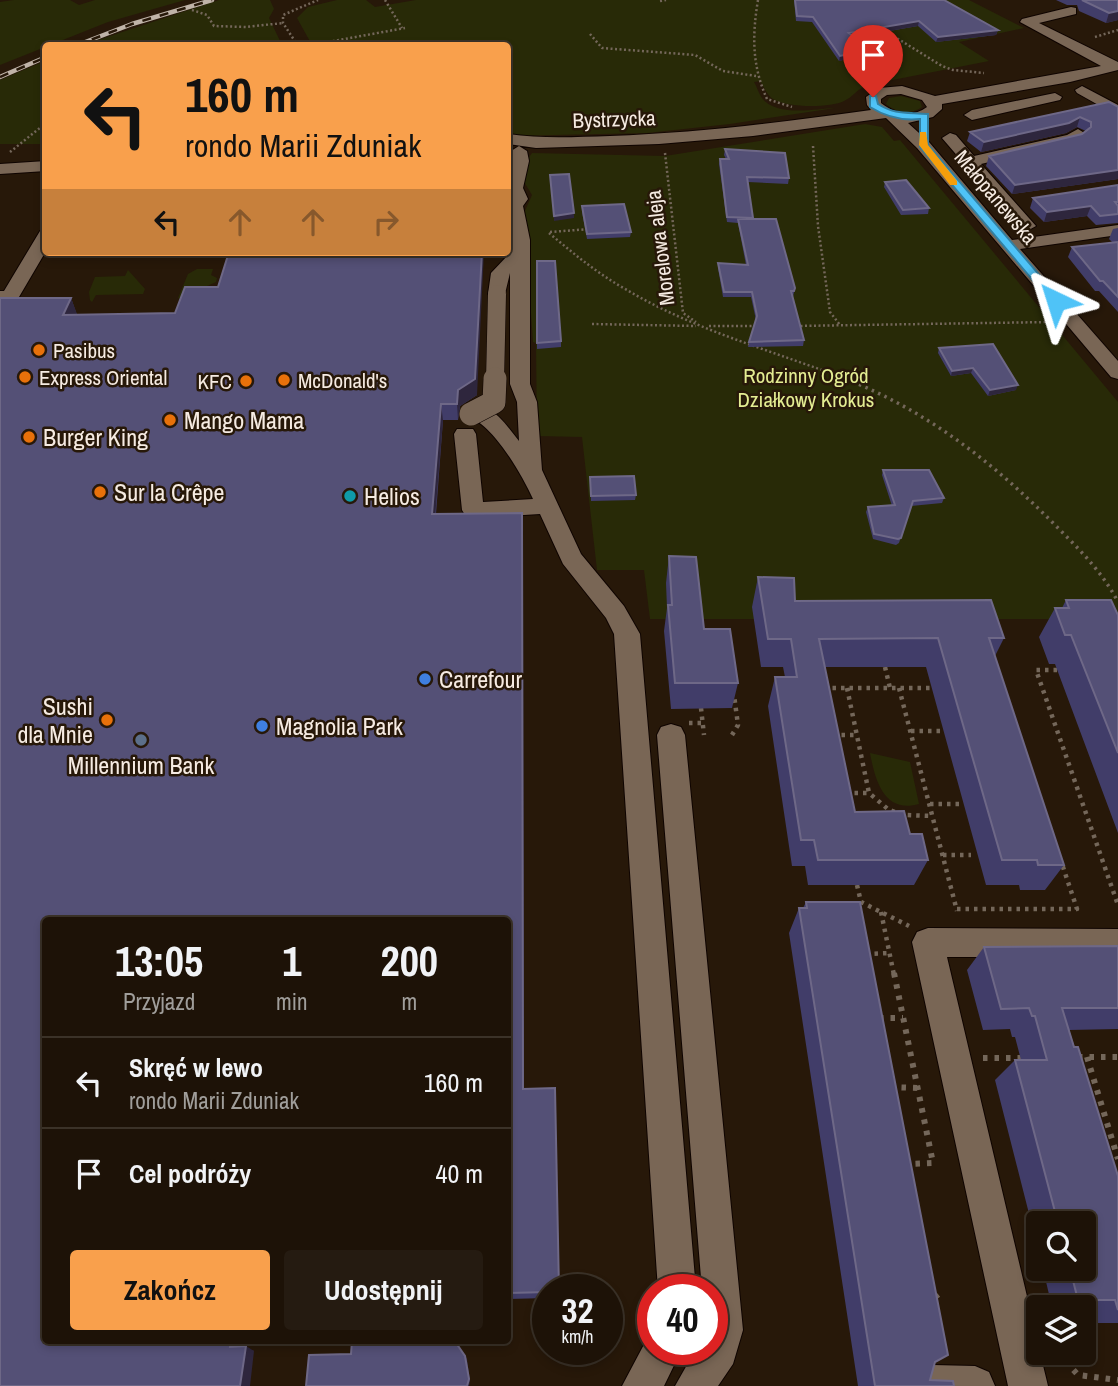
<!DOCTYPE html>
<html lang="pl">
<head>
<meta charset="utf-8">
<style>
	:root { --surface:#1d1207; --page:#251b11; --text:#f1f3f6; --muted:#a09e9b; --line:#3b3228; --accent:#f9a04c }
	body { margin:0; font-family:"Archivo Narrow",sans-serif; background:var(--page); color:var(--text); height:100vh; display:flex; flex-direction:column; font-size:26px; white-space:nowrap }
	* { box-sizing:border-box; margin:0 }
	p { font-size:23px; color:var(--muted) }
	.icon { flex:none; width:38px; height:38px; fill:none; stroke:currentColor; stroke-width:2; stroke-linecap:round; stroke-linejoin:round }
	.map { position:relative; flex:1; overflow:hidden }
	.side { position:absolute; left:42px; top:917px; width:469px; height:427px; display:flex; flex-direction:column; background:var(--surface); border-radius:7px; box-shadow:0 4px 10px #0003,0 0 0 2px var(--line) }
	.side>* { flex:none }
	.top-card { position:absolute; left:42px; top:42px; width:469px; height:214px; border-radius:7px; box-shadow:0 4px 10px #0003,0 0 0 2px var(--line); background:#f9a04c; color:#111; overflow:hidden }
	.tools { position:absolute; left:1026px; top:1211px; display:grid; gap:14px }
	.tools a { display:grid; place-items:center; width:70px; height:70px; border-radius:7px; background:var(--surface); box-shadow:0 4px 10px #0003,0 0 0 2px var(--line); font-size:35px }
	.speed { position:absolute; left:532px; top:1274px; display:flex; gap:14px; font-size:35px; font-weight:700; text-align:center }
	.speed>* { display:grid; place-content:center; width:91px; height:91px; border-radius:50%; background:var(--surface); box-shadow:0 4px 10px #0003,0 0 0 2px var(--line); line-height:1 }
	.speed small { font-size:18px; font-weight:400 }
	.speed .limit { border:10px solid #d22; background:#fff; color:#111 }
	.pin { position:absolute; display:grid; place-items:center; width:60px; height:60px; color:#fff; margin:-72px -30px; border-radius:50% 50% 50% 0; rotate:-45deg; box-shadow:0 0 7px #0007 }
	.pin .icon { rotate:45deg }
	.me { position:absolute; width:77px; margin:-38px; rotate:319deg; stroke-linejoin:round; filter:drop-shadow(0 0 5px #0008) }
	.turn { display:flex; align-items:center; gap:24px; height:147px; padding:0 28px; font-size:32px }
	.turn .icon { width:91px; height:91px; stroke-width:2.5 }
	.turn b { display:block; font-size:49px; line-height:60px }
	.lanes { display:flex; align-items:center; height:66px; padding:0 28px; background:#0003; justify-content:center; gap:35px; direction:ltr }
	.lanes .off { opacity:.35 }
	.eta { display:flex; justify-content:space-evenly; align-items:center; height:119px; text-align:center }
	.eta b { font-size:42px; font-weight:700; line-height:49px }
	.cta { display:flex; gap:14px; margin-top:auto; padding:14px 28px }
	.cta a { flex:1; height:80px; border-radius:7px; background:var(--accent); color:#111; font-size:28px; font-weight:700; line-height:80px; text-align:center }
	.cta a+a { background:var(--page); color:var(--text) }
	ul { padding:0; list-style:none }
	li { display:flex; align-items:center; gap:21px; height:91px; padding:0 28px; border-top:2px solid var(--line) }
	li div { flex:1 }
	li b { display:block; font-size:26px }
	li em { font-style:normal }
	.map>svg:first-child { display:block }
	.green { fill:#282a07 }
	.lines { fill:none; stroke-linecap:round; stroke-linejoin:round }
	.minor-casing { stroke:#0f0400; stroke-width:2 }
	.path-far3 { stroke:#74675a; stroke-width:2.5; stroke-dasharray:2 2.5; stroke-linecap:butt }
	.path-far2 { stroke:#74675a; stroke-width:3.5; stroke-dasharray:2.5 4.5; stroke-linecap:butt }
	.path-far1 { stroke:#74675a; stroke-width:4.5; stroke-dasharray:3.5 5; stroke-linecap:butt }
	.path { stroke:#74675a; stroke-width:6; stroke-dasharray:4.5 7; stroke-linecap:butt }
	.minor { fill:#796655; fill-rule:evenodd }
	.rail-casing { stroke:#bfb3a8; stroke-width:4.5 }
	.rail { stroke:#271809; stroke-width:2.5; stroke-dasharray:9; stroke-linecap:butt }
	.minor-bridge-far1-casing { stroke:#0f0400; stroke-width:19; stroke-linecap:butt }
	.minor-bridge-casing { stroke:#0f0400; stroke-width:24; stroke-linecap:butt }
	.minor-bridge-far1 { stroke:#796655; stroke-width:18 }
	.minor-bridge { stroke:#796655; stroke-width:23 }
	.wall { fill:#413d69 }
	.shaded-wall { fill:#2e263d }
	.building { fill:#545076; stroke:#6e6887; stroke-width:2 }
	.route { fill:#4fc3f7; stroke:#337fa1; stroke-width:2 }
	.slow { fill:#f59e0b }
	.food-dot { fill:#e8710a; stroke:#271809; stroke-width:2.5 }
	.culture-dot { fill:#0f9aa8; stroke:#271809; stroke-width:2.5 }
	.shop-dot { fill:#3f7fe0; stroke:#271809; stroke-width:2.5 }
	.service-dot { fill:#5c6f8a; stroke:#271809; stroke-width:2.5 }
	.labels { text-anchor:middle; dominant-baseline:central; stroke-width:5; stroke-linejoin:round; paint-order:stroke }
	.far-street-label { font-size:21px; fill:#f6ebe2; stroke:#271809 }
	.far-poi-label { font-size:21px; fill:#f6ebe2; stroke:#271809; text-anchor:start }
	.far-park-label { font-size:21px; fill:#e3ec92; stroke:#271809 }
	.poi-label { font-size:24px; fill:#f6ebe2; stroke:#271809; text-anchor:start }
</style>
</head>
<body>
<div class="map">
<svg width="1118" height="1386" viewBox="0 0 1118 1386">
	<rect width="100%" height="100%" fill="#271809"/>
	<path class="green" d="M14,0H70L79,5L95,0H185L108,22L0,65V2Z
		M219,0H270L274,9L269,18L282,45H83Z
		M337,0H366L375,7L416,0H969L1024,28L959,42L989,61L867,85C857,89 853,97 844,101C830,108 787,108 773,99C767,95 764,87 760,81L754,82C757,87 759,94 762,98C776,117 815,109 835,108L730,124L647,133L508,136V46L312,45L297,18L308,7Z
		M45,61V144H0V80Z
		M901,96L920,101L922,107C911,115 896,113 886,104L889,98Z
		M865,124L882,127L894,141L900,140L1118,402V619H650L644,570H597L582,437L537,436L536,343L533,342L524,213L532,195L523,180L525,163L532,153L665,156Z
		M197,269H213L211,275L217,278L216,282L207,286L205,294L189,301L178,298L188,274Z
		M128,270L145,289L143,294L96,295L92,302L90,300L89,292L95,277L125,276Z
		M870,753L910,762L919,804C884,814 875,780 870,753Z"/>
	<g class="lines">
		<g class="minor-casing">
			<path id="minor" d="M1071,7L1076,8V14L1039,23L1118,62V70L1070,82L942,104V109L933,117L908,123L929,142L1012,240L1118,225V235L1020,249L1118,361V379L1111,377L917,148L886,118L753,136L659,144L536,148L508,144V134C542,139 575,137 610,136C698,133 784,122 871,110L867,105L866,97L879,88L902,86L935,96L1101,66L1020,22L1022,19ZM901,94L922,100L927,107C912,118 895,114 881,103V99L887,95Z
				M1082,86L1118,105V116L1077,93L1075,90Z
				M1055,93L1062,97L1060,100L972,120L964,115L972,110Z
				M1078,129L1086,134L1078,141L981,164L1036,226L1027,231L1021,230L942,138L950,133L956,135L974,156L1067,135Z
				M519,146L527,151L529,161L523,188L528,199L523,206L530,240V384L537,402L542,470L581,554L624,606L640,634L696,1290H658L614,634L606,618L563,564L540,514L473,518L465,515L462,510L454,434L457,429H473L476,434L483,502L533,499C522,475 493,424 468,417L465,412L468,407C492,401 505,424 519,441L517,402L510,384V273L504,298L497,300L488,294L491,273L510,253L512,240L508,202L511,198C503,182 515,169 511,151Z
				M46,161V171L0,174V164Z
				M46,230V251L19,297L17,301L0,303V291H4L40,231Z
				M671,724L681,727L685,735L743,1330L733,1364L718,1386H675L696,1349H712V1290H702L657,735L661,727Z
				M928,928L1118,929V957H947L1038,1343V1353H1040L1048,1386H1008L912,942L917,932Z
				M653,1334V1349H682L664,1386H622L649,1335Z
				M933,1365L975,1366L989,1372L995,1386H914L919,1371Z"/>
		</g>
		<path class="path-far3" d="M385,0L402,28
			M758,0C752,36 752,66 767,99L792,107
			M660,1L666,0
			M192,10L207,15L214,26L246,27L283,23
			M882,29L942,66L953,70L984,73
			M590,34L602,48L695,55L723,71L756,76
			M1095,37L1118,30
			M298,46L283,23V15L318,0
			M306,46L405,28
			M813,146L818,226L830,312L840,325
			M10,152L46,123
			M665,153L683,313L696,322
			M550,232L590,229
			M549,233C574,254 598,274 627,290C696,331 777,352 851,381
			M592,324L696,326
			M709,326H759
			M796,326L1050,322"/>
		<path class="path-far2" d="M846,379C929,412 995,464 1057,527C1080,550 1103,573 1118,602"/>
		<path class="path-far1" d="M885,667L890,688
			M1057,670H1036L1118,905
			M824,688H937
			M847,688L869,793L889,810L905,815L933,816
			M899,688L957,911
			M701,708L704,735
			M689,723H703
			M911,731H943
			M732,735L738,725L734,695
			M833,735H857
			M846,793H869
			M930,804H963
			M943,855H971
			M857,885L861,902L909,926
			M957,909H1077L1062,864
			M881,912L894,975
			M866,954L890,953"/>
		<path class="path" d="M894,973L933,1163L907,1164
			M879,1018H903
			M1078,1057H1118
			M1087,1057L1118,1159
			M983,1058H1023
			M890,1087L917,1088
			M935,1295L941,1303
			M1058,1353L1078,1375L1118,1380"/>
		<use href="#minor" class="minor"/>
		<g class="rail-casing">
			<path id="rail" d="M75,46L132,24L212,0
				M0,77L46,57"/>
		</g>
		<use href="#rail" class="rail"/>
		<g class="minor-bridge-far1-casing">
			<path id="minor-bridge-far1" d="M495,381L497,294"/>
		</g>
		<g class="minor-bridge-casing">
			<path id="minor-bridge" d="M471,414L494,402L495,379"/>
		</g>
		<use href="#minor-bridge-far1" class="minor-bridge-far1"/>
		<use href="#minor-bridge" class="minor-bridge"/>
	</g>
	<path class="wall" d="M794,0H944L998,30L996,35L936,42L918,26L855,37L871,53L839,61L812,22L796,21Z
		M1056,0H1118V20L1106,23L1079,11L1077,5H1067Z
		M1118,107V179L1012,194L986,166L989,156L1082,134L1086,131L1077,127L1066,133L981,152L967,141L970,132Z
		M725,149L789,178L788,184L748,182L753,219L795,288L793,297H792L804,340L803,346L748,347L756,320L751,297H723L718,268V263L746,265L738,223L727,222L719,164L720,159H726L724,155Z
		M885,182L929,208L928,214L901,215L884,187Z
		M1118,185V223L1096,225L1087,216L1044,222L1030,208L1033,198Z
		M582,206L631,232L630,237L587,239L582,212Z
		M1118,228V312L1099,291H1095L1068,257L1072,247L1113,243L1109,239L1113,229Z
		M218,287L477,395L460,406L458,420H443L436,514L522,513L524,1089L548,1290V1298L508,1299V920L46,1340H241L240,1346L254,1351L0,1386L71,298L77,315L175,313Z
		M561,341V347L537,349V343Z
		M939,348L1016,390L988,396L971,373L951,376L938,353Z
		M883,470L944,498L942,503L911,506L899,543L896,545L873,539L866,512L868,507L892,506L882,475Z
		M590,477L636,495L635,500L591,501Z
		M669,556L704,629L738,683L732,708L671,709L664,631L667,608L666,583Z
		M758,577L795,601L1004,638L995,656L1064,865L1045,890H1020L1019,885H986L926,667H825L855,812L910,834L928,860L914,885H808L805,866H792L768,706L775,677H785L783,667H761L752,607Z
		M1066,600L1118,615V833L1055,664H1049L1039,637L1055,608H1062Z
		M806,902L935,1362L930,1380L954,1386H858L789,933L799,908H803Z
		M1118,946V1029L1069,1030L1118,1176V1323H1092L1088,1311H1083V1307H1052L1043,1269H1083V1223H1038V1249L995,1080L1015,1060H1021L1015,1037H1012L1010,1029L983,1030L967,970L984,947Z"/>
	<path class="shaded-wall" d="M1118,11V20L1106,23L1109,13Z
		M919,21L918,26L848,38L849,33Z
		M998,30L996,35L936,42L938,37Z
		M872,49L871,53L839,61L840,56Z
		M1080,117L1077,127L1066,133L981,152L984,142Z
		M1118,170V179L1012,194L1015,185Z
		M1091,206L1087,216L1044,222L1047,212Z
		M574,213V218L554,221V216Z
		M482,252H484L477,395L460,406L458,420L457,404L458,390Z
		M71,298L77,314L69,331L63,315Z
		M973,368L971,373L951,376L952,371Z
		M1018,385L1016,390L988,396L990,390Z
		M441,404L443,420L434,530L432,514Z
		M522,513L523,529L524,1099L523,1089Z
		M231,1340H241L239,1352L230,1347Z
		M246,1346L254,1351L250,1386H240Z
		M465,1356L467,1359L470,1381L469,1386H467Z"/>
	<path class="building" d="M795,0H944L998,30L938,37L919,21L849,33L872,49L840,56L813,17L797,16Z
		M1082,0H1118V11L1109,13Z
		M1109,102L1118,107V170L1015,185L989,156L1082,134L1091,127V122L1080,117L1069,123L984,142L970,132Z
		M725,149L785,153L789,178L747,177L753,218L727,217L720,159H729Z
		M569,174L574,213L554,216L550,175Z
		M906,180L929,208L903,210L885,182Z
		M1118,185V202H1115L1118,206V214L1100,216L1091,206L1047,212L1033,198Z
		M624,204L631,232L587,234L582,206Z
		M738,219H776L795,288L794,291H791L804,340L749,342L757,316L752,292H724L718,263L748,265Z
		M1118,242V297L1103,281H1100L1072,247Z
		M229,252H482L475,379L458,390L457,404H441L432,514L522,513L523,1089L555,1088L559,1290H548V1292L508,1293V920H46V1340H231L230,1347L246,1346L240,1386H0V298H71L63,315L175,313L185,287H218Z
		M537,261H555L561,341L537,343Z
		M993,344L1018,385L990,390L973,368L952,371L939,348Z
		M883,470H929L944,498L913,501L901,538L898,539L874,534L868,507L895,505Z
		M634,476L636,495L591,496L590,477Z
		M669,556L696,557L704,629H730L738,683H675L668,605H672Z
		M758,577L794,578L795,601L991,600L1004,638H989L1064,865H1038L1037,860H1002L938,638L819,639L855,812L904,811L910,834H922L928,860H818L814,840H801L775,677H797L791,639H768Z
		M1066,600H1111L1118,615V753L1071,635H1065L1055,608H1069Z
		M806,902H860L948,1355L935,1362L930,1380L953,1381L954,1386H875L799,908H807Z
		M1118,946V1008H1062L1074,1047H1078L1118,1176V1310L1115,1300H1078L1070,1269H1083V1223H1058L1015,1060H1047L1035,1016H1032L1029,1008L1001,1009L984,947Z
		M390,1340H454L465,1356L469,1379L467,1386H306L309,1355L351,1354L352,1341Z"/>
	<path class="route" d="M870,96H876L878,104C895,115 908,112 928,114V145L1060,299V303H1052L920,147V119C901,121 886,117 870,107Z"/>
	<path class="slow" d="M920,132H926L928,145L957,181V185H950L919,145Z"/>
	<g class="food-dot">
		<circle cx="39" cy="350" r="7"/>
		<circle cx="25" cy="377" r="7"/>
		<circle cx="284" cy="380" r="7"/>
		<circle cx="246" cy="381" r="7"/>
		<circle cx="170" cy="420" r="7"/>
		<circle cx="29" cy="437" r="7"/>
		<circle cx="100" cy="492" r="7"/>
		<circle cx="107" cy="720" r="7"/>
	</g>
	<circle class="culture-dot" cx="350" cy="496" r="7"/>
	<g class="shop-dot">
		<circle cx="425" cy="679" r="7"/>
		<circle cx="262" cy="726" r="7"/>
	</g>
	<circle class="service-dot" cx="141" cy="740" r="7"/>
	<g class="labels">
		<g class="far-street-label">
			<text transform="translate(614 119) rotate(-2)">Bystrzycka</text>
			<text transform="translate(996 197) rotate(50)">Małopanewska</text>
			<text transform="translate(660 248) rotate(-97)">Morelowa aleja</text>
		</g>
		<g class="far-poi-label">
			<text x="53" y="350">Pasibus</text>
			<text x="39" y="377">Express Oriental</text>
			<text x="298" y="380">McDonald's</text>
			<text x="232" y="381" text-anchor="end">KFC</text>
		</g>
		<g class="far-park-label">
			<text x="806" y="375">Rodzinny Ogród<tspan x="806" dy="24">Działkowy Krokus</tspan></text>
		</g>
		<g class="poi-label">
			<text x="184" y="420">Mango Mama</text>
			<text x="43" y="437">Burger King</text>
			<text x="114" y="492">Sur la Crêpe</text>
			<text x="364" y="496">Helios</text>
			<text x="439" y="679">Carrefour</text>
			<text x="93" y="706" text-anchor="end">Sushi<tspan x="93" dy="28">dla Mnie</tspan></text>
			<text x="276" y="726">Magnolia Park</text>
			<text x="141" y="765" text-anchor="middle">Millennium Bank</text>
		</g>
	</g>
</svg>
<div class="tools">
<a><svg class="icon" aria-label="search" viewBox="0 0 24 24"><circle cx="10" cy="10" r="6"/><path d="M15 15l6 6"/></svg></a>
<a><svg class="icon" aria-label="layers" viewBox="0 0 24 24"><path d="M12 4l9 5-9 5-9-5zM3 14l9 5 9-5"/></svg></a>
</div>
<div class="speed"><div>32<small>km/h</small></div><div class="limit">40</div></div>
<div class="pin" style="left:873px;top:97px;background:#d93025"><svg class="icon" aria-label="arrive" viewBox="0 0 24 24"><path d="M6 21V4h12l-3 4 3 4H6"/></svg></div>
<svg class="me" style="left:1056px;top:301px" viewBox="-20 -20 40 40"><path d="M0-17L14 15 0 8-14 15z" fill="#4fc3f7" stroke="#fff" stroke-width="4"/></svg>
<div class="top-card">
<div class="turn"><svg class="icon" aria-label="left" viewBox="0 0 24 24"><path d="M17 20v-9H6M10 6l-5 5 5 5"/></svg><div><b>160 m</b>rondo Marii Zduniak</div></div>
<div class="lanes"><svg class="icon" aria-label="left" viewBox="0 0 24 24"><path d="M17 20v-9H6M10 6l-5 5 5 5"/></svg><svg class="icon off" aria-label="ahead" viewBox="0 0 24 24"><path d="M12 20V5M6 11l6-6 6 6"/></svg><svg class="icon off" aria-label="ahead" viewBox="0 0 24 24"><path d="M12 20V5M6 11l6-6 6 6"/></svg><svg class="icon off" aria-label="right" viewBox="0 0 24 24"><path d="M7 20v-9h11M14 6l5 5-5 5"/></svg></div>
</div>
<section class="side">
<div class="eta">
<div><b>13:05</b><p>Przyjazd</p></div>
<div><b>1</b><p>min</p></div>
<div><b>200</b><p>m</p></div>
</div>
<ul>
<li><svg class="icon" aria-label="left" viewBox="0 0 24 24"><path d="M17 20v-9H6M10 6l-5 5 5 5"/></svg><div><b>Skręć w lewo</b><p>rondo Marii Zduniak</p></div><em>160 m</em></li>
<li><svg class="icon" aria-label="arrive" viewBox="0 0 24 24"><path d="M6 21V4h12l-3 4 3 4H6"/></svg><div><b>Cel podróży</b></div><em>40 m</em></li>
</ul>
<div class="cta"><a>Zakończ</a><a>Udostępnij</a></div>
</section>
</div>
</body>
</html>
